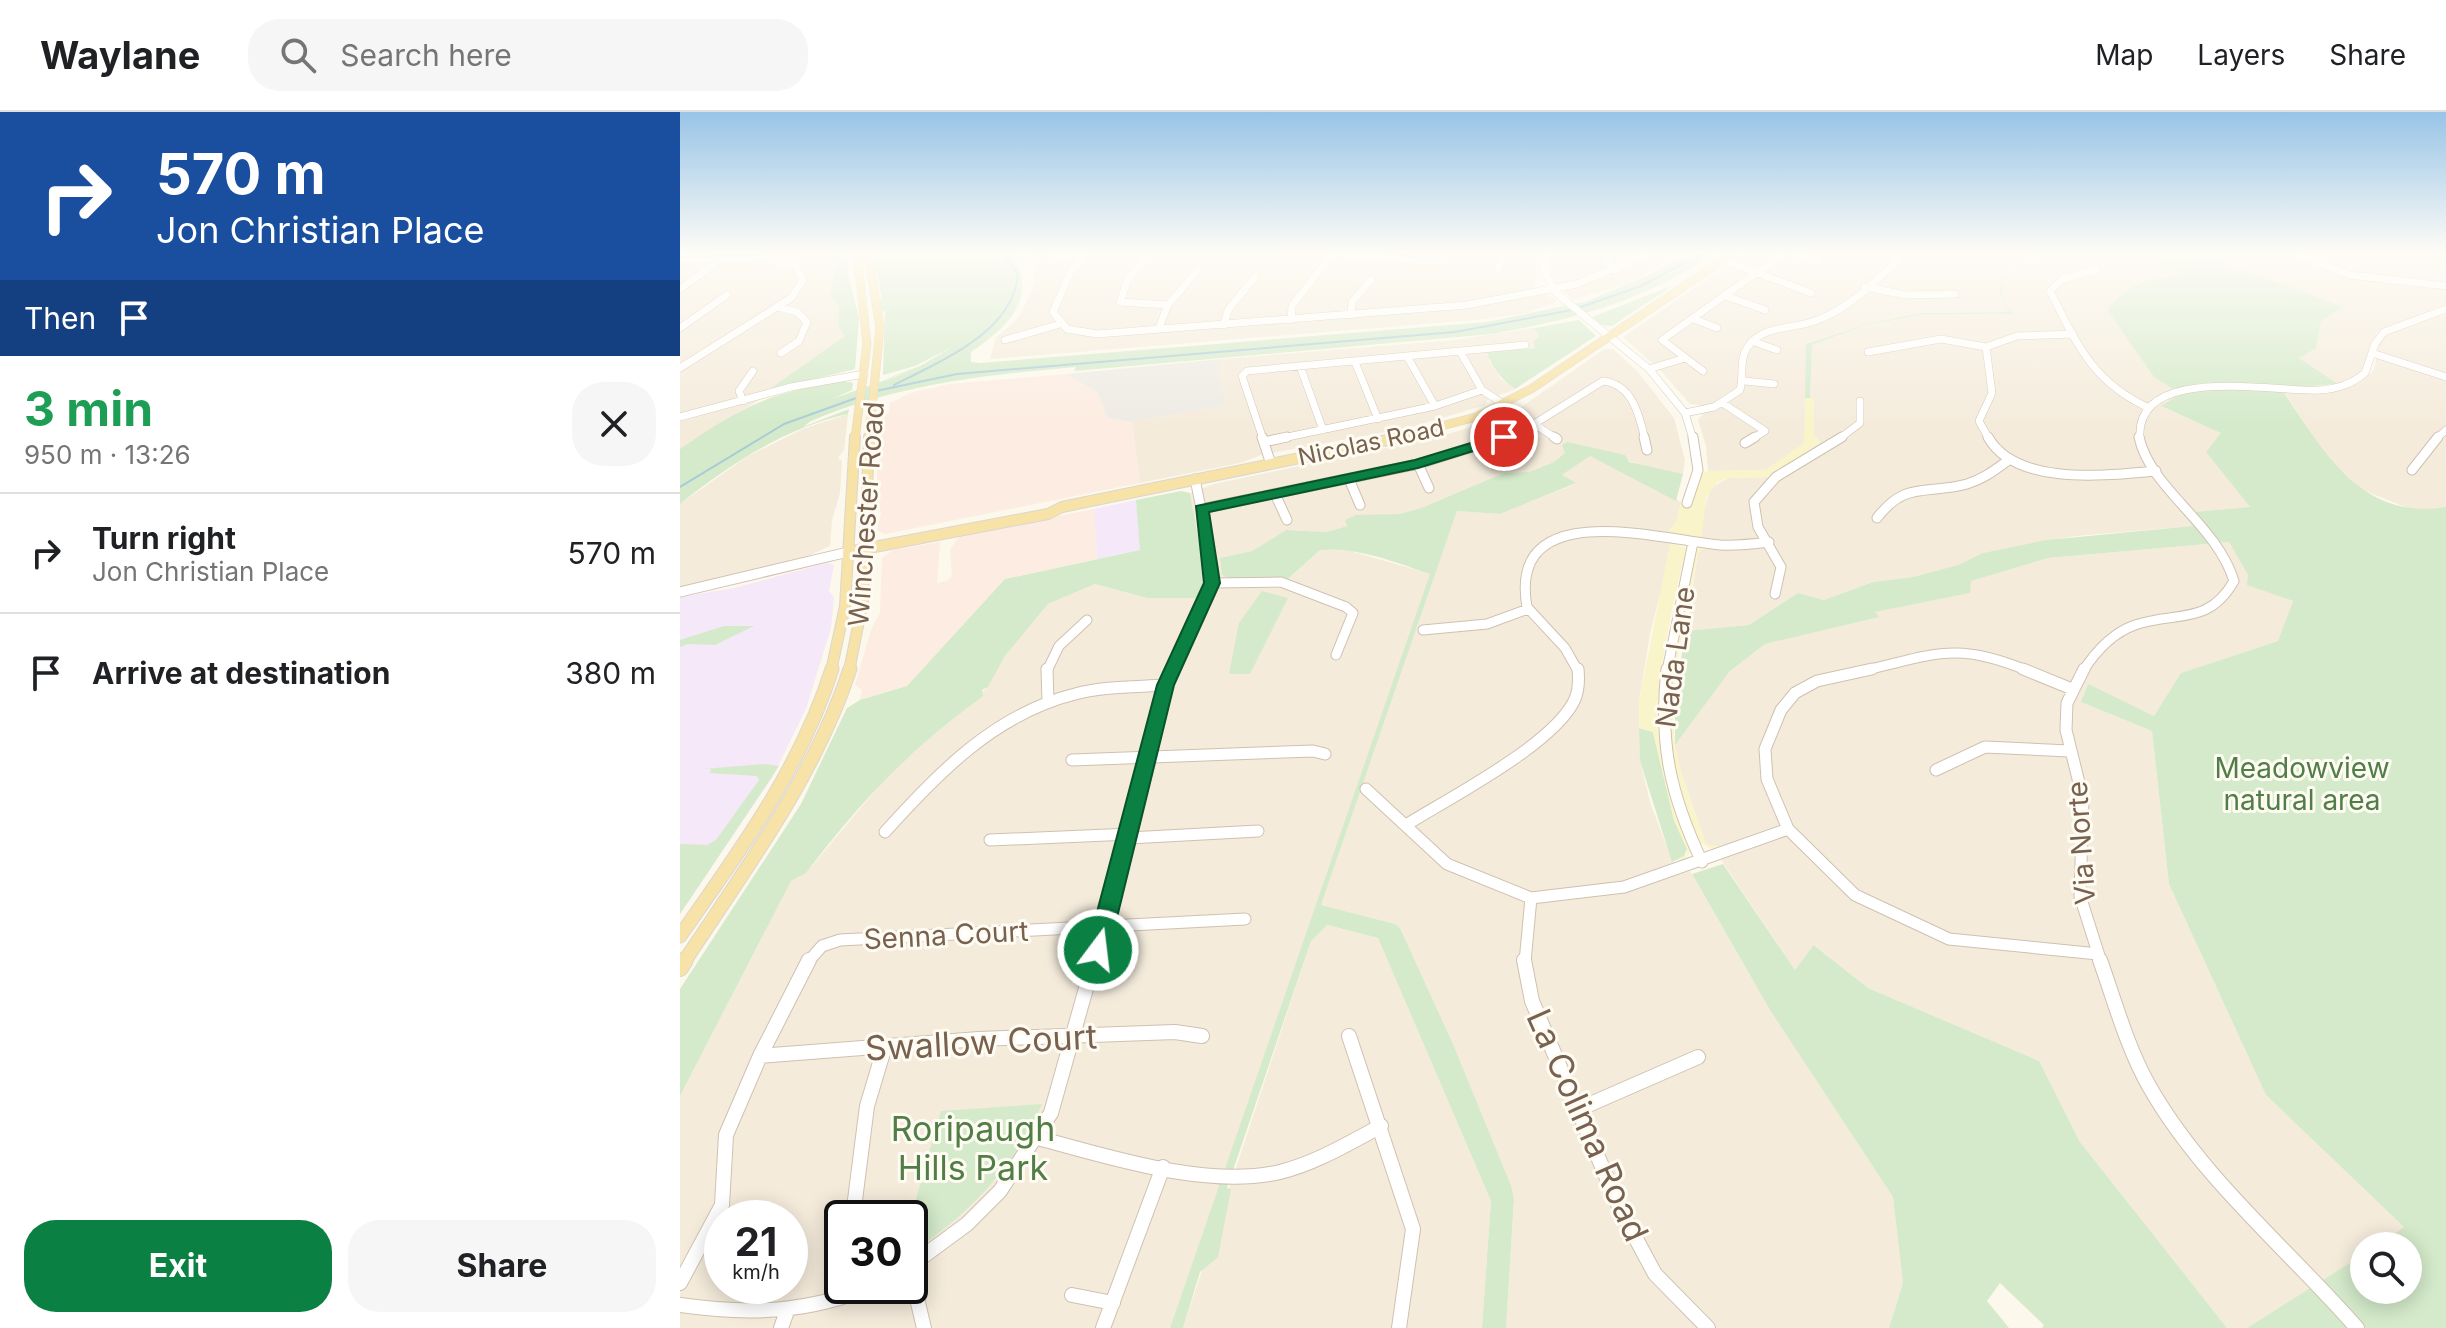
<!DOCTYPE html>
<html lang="en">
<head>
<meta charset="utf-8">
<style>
	:root { --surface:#fff; --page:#f6f6f6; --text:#202124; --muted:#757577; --line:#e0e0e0; --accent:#0b8043 }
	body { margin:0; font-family:Inter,sans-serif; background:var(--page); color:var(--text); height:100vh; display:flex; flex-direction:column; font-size:30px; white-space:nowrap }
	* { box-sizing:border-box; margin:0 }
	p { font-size:26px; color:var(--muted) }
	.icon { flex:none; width:44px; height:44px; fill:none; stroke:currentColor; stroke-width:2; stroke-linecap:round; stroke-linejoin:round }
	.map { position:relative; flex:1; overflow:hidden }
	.sheet { display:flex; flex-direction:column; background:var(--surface); width:680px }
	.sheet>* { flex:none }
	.banner { background:#1a4fa0; color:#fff; overflow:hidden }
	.fabs { position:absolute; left:1670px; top:1120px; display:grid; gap:16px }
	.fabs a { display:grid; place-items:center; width:72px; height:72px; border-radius:50%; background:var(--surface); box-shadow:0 4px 20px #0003; font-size:40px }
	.speed { position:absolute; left:24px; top:1088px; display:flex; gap:16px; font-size:40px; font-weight:700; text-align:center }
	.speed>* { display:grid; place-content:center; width:104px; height:104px; border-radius:50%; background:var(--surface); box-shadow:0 4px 20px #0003; line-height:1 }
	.speed small { font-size:20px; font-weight:400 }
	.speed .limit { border:4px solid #111; border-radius:12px; background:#fff; color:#111 }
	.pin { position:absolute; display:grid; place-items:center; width:68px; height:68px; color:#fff; margin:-34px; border:4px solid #fff; border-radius:50%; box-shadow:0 2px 8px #0007 }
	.me { position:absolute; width:88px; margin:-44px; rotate:15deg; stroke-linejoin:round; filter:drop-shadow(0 0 6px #0008) }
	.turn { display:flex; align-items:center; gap:28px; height:168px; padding:0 24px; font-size:36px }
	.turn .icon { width:104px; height:104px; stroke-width:2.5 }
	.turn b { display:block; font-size:56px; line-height:68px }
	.then { display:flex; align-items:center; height:76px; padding:0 24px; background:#0003; gap:16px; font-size:30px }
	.round { display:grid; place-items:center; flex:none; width:84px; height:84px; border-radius:32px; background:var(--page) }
	.headline { display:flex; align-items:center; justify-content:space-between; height:136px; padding:0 24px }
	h1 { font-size:48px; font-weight:700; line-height:60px; color:#1e9e55 }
	.cta { display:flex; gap:16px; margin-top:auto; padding:16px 24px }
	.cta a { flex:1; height:92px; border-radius:32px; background:var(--accent); color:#fff; font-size:32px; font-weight:700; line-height:92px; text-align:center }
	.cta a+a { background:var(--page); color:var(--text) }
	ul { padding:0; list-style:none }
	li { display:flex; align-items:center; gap:24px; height:120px; padding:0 24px; border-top:2px solid var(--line) }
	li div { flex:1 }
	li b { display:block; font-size:30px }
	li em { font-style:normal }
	header { display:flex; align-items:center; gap:48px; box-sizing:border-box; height:112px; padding:0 40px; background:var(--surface); border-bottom:2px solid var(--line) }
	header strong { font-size:38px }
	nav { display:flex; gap:44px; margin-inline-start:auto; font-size:28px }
	.search { width:560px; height:72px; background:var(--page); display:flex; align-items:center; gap:20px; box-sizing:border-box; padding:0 28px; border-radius:32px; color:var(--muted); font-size:30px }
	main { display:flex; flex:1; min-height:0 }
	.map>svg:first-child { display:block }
	.residential { fill:#f4ebdb; fill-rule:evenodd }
	.commercial { fill:#fcece1 }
	.industrial { fill:#eeeae4 }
	.education { fill:#f5e8f9 }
	.green { fill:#d4eaca }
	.sand { fill:#f9f4c9 }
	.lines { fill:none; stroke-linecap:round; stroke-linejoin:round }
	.stream { stroke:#a7cbd7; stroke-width:2 }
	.minor-far3-casing { stroke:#cfc1b1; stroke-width:8 }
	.minor-far2-casing { stroke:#cfc1b1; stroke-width:11 }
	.minor-far1-casing { stroke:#cfc1b1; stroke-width:13 }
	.minor-casing { stroke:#cfc1b1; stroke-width:16 }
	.major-far3-casing { stroke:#dcd6d1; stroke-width:9 }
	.major-far2-casing { stroke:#dcd6d1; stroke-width:12 }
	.major-far1-casing { stroke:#dcd6d1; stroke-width:15 }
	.major-casing { stroke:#dcd6d1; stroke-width:18 }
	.minor-far3 { stroke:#fff; stroke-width:7 }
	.minor-far2 { stroke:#fff; stroke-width:9 }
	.minor-far1 { stroke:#fff; stroke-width:11 }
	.minor { stroke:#fff; stroke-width:14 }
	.major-far3 { stroke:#f7e2a8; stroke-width:8 }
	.major-far2 { stroke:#f7e2a8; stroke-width:10 }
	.major-far1 { stroke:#f7e2a8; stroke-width:13 }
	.major { stroke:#f7e2a8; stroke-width:16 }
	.route { fill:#0b8043; stroke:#07532c; stroke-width:2 }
	.labels { text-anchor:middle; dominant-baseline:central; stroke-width:6; stroke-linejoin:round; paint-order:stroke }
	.far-street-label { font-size:24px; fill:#78614f; stroke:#fefbf3 }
	.street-label { font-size:28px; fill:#78614f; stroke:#fefbf3 }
	.park-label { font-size:28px; fill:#517d47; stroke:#fefbf3 }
	.near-street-label { font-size:34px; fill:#78614f; stroke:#fefbf3 }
	.near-park-label { font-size:34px; fill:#517d47; stroke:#fefbf3 }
</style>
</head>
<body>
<header>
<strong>Waylane</strong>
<div class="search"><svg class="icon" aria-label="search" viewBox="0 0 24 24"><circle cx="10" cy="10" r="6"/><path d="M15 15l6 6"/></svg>Search here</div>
<nav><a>Map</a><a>Layers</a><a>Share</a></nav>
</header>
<main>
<section class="sheet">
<div class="banner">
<div class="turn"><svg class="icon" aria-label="right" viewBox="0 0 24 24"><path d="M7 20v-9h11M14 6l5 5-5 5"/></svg><div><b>570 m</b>Jon Christian Place</div></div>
<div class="then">Then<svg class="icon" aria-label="arrive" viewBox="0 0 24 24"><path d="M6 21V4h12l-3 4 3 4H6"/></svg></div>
</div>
<div class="headline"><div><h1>3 min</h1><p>950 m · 13:26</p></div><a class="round"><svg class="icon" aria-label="close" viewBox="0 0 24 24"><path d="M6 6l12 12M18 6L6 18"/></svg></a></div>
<ul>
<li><svg class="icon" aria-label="right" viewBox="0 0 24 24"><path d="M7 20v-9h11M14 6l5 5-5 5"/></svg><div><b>Turn right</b><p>Jon Christian Place</p></div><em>570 m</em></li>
<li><svg class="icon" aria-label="arrive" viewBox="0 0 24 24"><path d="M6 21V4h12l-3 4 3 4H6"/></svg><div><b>Arrive at destination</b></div><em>380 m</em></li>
</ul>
<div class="cta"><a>Exit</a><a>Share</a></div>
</section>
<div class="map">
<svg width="1766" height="1216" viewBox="0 0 1766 1216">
	<rect width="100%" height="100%" fill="#fcf8ec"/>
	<path class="residential" d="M8,142H158L153,180L159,193V214L165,224L79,288L0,337V147Z
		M349,142H860L852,183L865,182L878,189L847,201L796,208L310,247L316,226L338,206L353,177L357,153Z
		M871,142H1002L943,173L892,188L871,164Z
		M1064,142H1359L1330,156L1318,177L1330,200L1240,201L1184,213L1126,232L1125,331L1086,358L1028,359L1026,334L1018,308L1023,302L1019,293L1010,292L983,261L943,225Z
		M1364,142H1463L1501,163L1427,198L1474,265L1502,282L1482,295L1542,321L1526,340L1570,395L1503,401L1514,414L1395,424L1304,441L1278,453L1233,465L1193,470L1144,488L1118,481L1069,513L1006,519L1018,441L1026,435L1021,428L1022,403L1031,376L1048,366L1089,365L1140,330L1134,323V287L1130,286L1132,233L1184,215L1241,203L1332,202L1320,176L1325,166L1332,157Z
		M1520,142H1766V192L1698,219L1691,230L1686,255L1674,266L1658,272L1619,246L1636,236L1641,209L1662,195Z
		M1766,201V395L1738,400L1683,378L1649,348L1605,281L1648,280L1679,271L1694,258L1699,232L1708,221Z
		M854,216L859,224L854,230L855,236L832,237L809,248L821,267L835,277L807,288L805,293L728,316L581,343L560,351L460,371L452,310L546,293L537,255L542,247L775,228Z
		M924,237H933L958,260L994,306L1005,348L1003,362L981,359L887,330L883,333L886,341L874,350L849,360L824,361L741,396L720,402L676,404L665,408L667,414L647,420L606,418L572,439L541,446L542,463L547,466L544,476H599L640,438L646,437L670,439L751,462L490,1216H0V984L13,959L111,769L126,761L210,661L308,575L325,544L368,492L415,472L467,486L525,462L510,381L534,372L762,324L830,303ZM42,1106H110V1174H42ZM162,1106H230V1174H162Z
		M168,302L164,338L158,346L162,349L160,381L152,408L150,434L121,447L0,476V392L68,344L123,317Z
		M910,344L1001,390L996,410L986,422L992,423L989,446L970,522L959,590L960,649L970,690L997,762L1010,759L1090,898L1213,1085L1223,1171L1209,1216H826L834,1087L773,932L720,816L715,812L641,793L777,399L820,402L895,372L882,363Z
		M1549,430L1568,463V473L1613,489L1598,529L1501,561L1474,604L1408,573L1401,590L1472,619L1489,772L1586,983L1725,1116L1697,1134H1684V1142L1567,1216H1547L1400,1030L1359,949L1188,876L1135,833L1115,858L1038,743L1042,733L1034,736L1026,732L1001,660L995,633L1050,559L1085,532L1198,505L1194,500L1290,481V469L1368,446Z
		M646,813L698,826L811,1089L802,1216H503L631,829Z"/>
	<path class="commercial" d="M387,262L418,281L428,306L452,310L460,371L205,422L197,418L201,402L197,387V355L202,345L197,342L201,304L209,301L210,291L230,281L269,272Z
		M414,397L417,447L325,467L227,574L180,588L182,578L175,573L191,518L200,501L202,446L213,438L260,430L257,471L267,469L272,464L270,438L279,424Z"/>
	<path class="industrial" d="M542,247L537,255L546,293L452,310L428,306L418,281L387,262Z"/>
	<path class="education" d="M456,388L461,438L417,447L414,397Z
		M147,451L154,453L149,479L154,486L151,516L126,597L92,666L0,802V485L54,476Z"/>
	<path class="green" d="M158,142H168V162L179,206L175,257L87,279L165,224L159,215V193L150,183Z
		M193,142H333C358,188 328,214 291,240V250L300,251L807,210L908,189L971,162L1005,142H1034C965,188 897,207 812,222L394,259L396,255C304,263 219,272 131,309L123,315L169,297L168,302C106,315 49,353 0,392V337C47,305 79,284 136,274C148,272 161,267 173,271L172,278L152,287L231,259L203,268L240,254L274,234L235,254L203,263L205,199L199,200L201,182Z
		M1364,142C1332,153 1308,169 1333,202L1241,203L1185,214L1132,233L1130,286H1125L1126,232L1184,213L1240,201L1329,200L1318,177C1327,158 1343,144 1364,142Z
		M1463,142H1520L1663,195L1641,209L1636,236L1619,246L1658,272L1608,276L1605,282C1645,342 1683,409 1766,395V1216H1567L1684,1142V1178H1728V1134H1697L1724,1115L1586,983L1489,772L1472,619L1401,590L1408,572L1474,604L1501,561L1598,529L1613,489L1567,473L1568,463L1549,430L1368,446L1291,469L1290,481L1195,500L1199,505L1085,532L1050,559L995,633V580L1006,519L1069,513L1118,481L1144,488L1193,470L1233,465L1278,453L1303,441L1367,428L1513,414L1503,401L1570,395L1526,340L1541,321L1481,294L1501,282L1474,265L1427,198C1451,169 1464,169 1500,163Z
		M994,173L932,214L922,213L912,205Z
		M899,208L916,224L835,277C822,268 812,256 807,240L855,236L853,230L859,224L854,216Z
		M887,330L945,343L949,350L1003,362L996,389L910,344L882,363L896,371L820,402L777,399L641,793L715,812L720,816L773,932L831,1074L834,1087L826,1216H802L811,1089L698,826L647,813L631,829L547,1076L551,1077L538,1145L520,1160L503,1216H490L750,462C718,451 675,434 640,438L608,467L547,466L542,463L540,446L572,439L606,418L647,420L667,414L665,408L676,403L720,402L741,396L824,361L849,360L874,350L885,341L882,333Z
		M501,379L510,381L525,462L521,486H467L415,472L368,492L325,544L308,575L302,578L303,584C229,638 181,689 126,761L111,769L0,984V877L121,692L167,596L180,588L227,574L325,467L460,438L456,388Z
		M582,479L608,486L570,562H549L559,511Z
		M44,514H74L35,533L8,532L0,535V528Z
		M959,616L973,620L994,708L1007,737L1004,744L992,750L960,649Z
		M85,652L99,654L0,802V732L27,733L36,728L79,668L77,664L30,661L31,657H23Z
		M1043,752L1115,858L1134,833L1188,876L1359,949L1400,1030L1547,1216H1362L1364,1213L1320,1171L1307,1189L1329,1216H1209L1223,1171L1213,1085L1090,898L1012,762Z
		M362,992C334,1055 288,1104 230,1141V1108L261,999Z"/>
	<path class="sand" d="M1125,286H1134V323L1140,331L1089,365L1048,366L1037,370L1026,386L1021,428L986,422L996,410L1001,390L1011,392L1017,364L1028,359L1086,358L1124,331Z
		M990,431L1007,436C994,483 976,566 978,614C980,658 998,698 1010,740L1005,747L993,752L1007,742V737L994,708L973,620L959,616V590Z
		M1019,435H1027L1018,441C1009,499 988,564 994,622C998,663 1014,695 1026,732L1043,735L1033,738L1016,728C1008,701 996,673 991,646C981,577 1003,506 1015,439Z"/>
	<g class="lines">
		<path class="stream" d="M898,196L961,174L1021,142
			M214,273C259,250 334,220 338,162L323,142
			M196,279L277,262L775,220L892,198
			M0,375L104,312L179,285"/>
		<g class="minor-far3-casing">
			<path id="minor-far3" d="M367,142L404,146
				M408,142L392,157L373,200L387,217L417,222L787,193L897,172L967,142
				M652,142L761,150
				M866,142L864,159L875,180L969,257L1005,301L1013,327
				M921,142L935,158
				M1116,142L1139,150
				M1615,142L1670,163L1766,174
				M0,148L89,147L116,154L123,168L111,186L0,256
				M1043,148L1131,181
				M462,150L448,167L440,190L488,193
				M818,157L823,142
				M1416,158L1383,167L1370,179C1397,232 1412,270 1469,296
				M1185,175L1226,183L1275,182
				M0,177L40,148
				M1046,184L1085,198
				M98,195L117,200L127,210L119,229L101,241
				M671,203L672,190L691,168
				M1014,207L1037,216
				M611,208L612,194L652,142
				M544,213L548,198L575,165
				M0,216L47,183
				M478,218L488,193L518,158
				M325,228L380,212
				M1072,229L1097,238
				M1188,240L1261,227L1306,235
				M781,241L802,278L877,327
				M1695,242L1766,265
				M728,246L755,294
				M675,250L698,307
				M620,254L643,318
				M969,257L1005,246
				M1023,259L982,228L1103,142
				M1065,269L1094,272
				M63,289L59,279L73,259
				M1044,292L1085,319L1072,327
				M1005,301L1034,295L1060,278C1064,264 1059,248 1067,236C1081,213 1113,217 1135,209C1170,197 1198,166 1225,142
				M0,305L111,275L184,262
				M583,327L562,264L567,259L845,233
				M598,327L755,294L802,278
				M819,327L854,312L923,269C952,272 959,302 965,327
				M1159,327L1180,311V289
				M1309,327L1299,309L1312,281L1306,235L1337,224L1393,222
				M1460,327C1454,250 1596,281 1640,278C1657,277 1672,272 1685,261L1695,232L1704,220L1766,197
				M1756,327L1766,318"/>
		</g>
		<g class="minor-far2-casing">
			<path id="minor-far2" d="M582,325L591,352
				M874,325L877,327
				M964,325L967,338
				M1308,325C1336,375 1428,363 1476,359
				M584,330L607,325
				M1065,331L1075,325
				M801,335L814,352
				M738,352L749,376
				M1732,358L1758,325
				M669,367L680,393
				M595,382L607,408
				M1007,391L1018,358L1013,325
				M521,397L738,352L824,325
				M1197,406C1226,368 1247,383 1287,372C1304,367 1316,357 1330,347
				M532,471L601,470L666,495L673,501L656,543
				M0,480L168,440
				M1095,482L1101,455L1078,415L1074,390L1096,365L1162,325
				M743,518L807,512L848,497
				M367,559L379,534L407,508
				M493,559L532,471L533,456L515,367
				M898,559L885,536L847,495C827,382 982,428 1040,433C1057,434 1073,432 1089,430
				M987,559L1013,430
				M1183,559C1255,542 1277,529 1348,559
				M1403,559C1416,539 1432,521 1455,513C1497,499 1528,514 1554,469C1536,411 1470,377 1459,325"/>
		</g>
		<g class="minor-far1-casing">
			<path id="minor-far1" d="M367,557L368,590
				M987,557C979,632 990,682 1022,750
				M1192,557L1137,569L1115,581L1101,598L1085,637L1087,667L1108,717L1175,783L1269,827L1418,842
				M1343,557L1392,577
				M1404,557L1387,591L1386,618L1403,687L1400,784L1421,850
				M392,648L633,639L645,642
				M1256,658L1305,635L1389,639
				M686,677L767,752L851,786L944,775L1108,717
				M726,713C769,686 875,632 895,587C899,577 899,567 898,557
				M205,720C258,661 315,602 395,582C424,574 456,575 486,573
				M449,726L578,719
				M310,728L450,722
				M128,850L142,834L160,828L565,807
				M414,850L486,573L493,557
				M845,850L851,786"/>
		</g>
		<g class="minor-casing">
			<path id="minor" d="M844,848L852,889L940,1097L975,1162L1028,1216
				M1420,848C1435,890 1447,935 1469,974C1522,1067 1607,1136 1677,1216
				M669,924L733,1117L719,1216
				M80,944L299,927L495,920L522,924
				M899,997L1018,945
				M358,1026C430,1045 527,1077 600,1060C636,1051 669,1031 701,1014
				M175,1088L187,994L205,934
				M230,1154L287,1112L320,1079L371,1001L414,848
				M230,1157L244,1216
				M0,1171L42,1093L46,1023L80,944L129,848
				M392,1183L433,1191
				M0,1193C69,1203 128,1201 193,1174
				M101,1216L106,1202
				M423,1216L483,1055"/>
		</g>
		<g class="major-far3-casing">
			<path id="major-far3" d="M188,142L200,215L189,327
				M175,327L187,232L177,142
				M712,327L796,305L851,277L1052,142"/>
		</g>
		<g class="major-far2-casing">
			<path id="major-far2" d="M168,440L368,402L382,395L722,325
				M151,559L165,494L175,325
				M169,559L183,489L189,325"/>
		</g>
		<g class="major-far1-casing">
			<path id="major-far1" d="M0,824C59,740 121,656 152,557
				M4,850C66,756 135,664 170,557"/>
		</g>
		<g class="major-casing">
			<path id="major" d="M0,856L5,848"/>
		</g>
		<use href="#minor-far3" class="minor-far3"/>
		<use href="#minor-far2" class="minor-far2"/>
		<use href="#minor-far1" class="minor-far1"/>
		<use href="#minor" class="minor"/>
		<use href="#major-far3" class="major-far3"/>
		<use href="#major-far2" class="major-far2"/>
		<use href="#major-far1" class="major-far1"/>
		<use href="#major" class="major"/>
	</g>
	<linearGradient id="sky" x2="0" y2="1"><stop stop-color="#98c4e7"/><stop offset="0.45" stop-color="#fefcf6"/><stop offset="1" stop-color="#fefcf6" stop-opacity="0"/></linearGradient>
	<rect width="1766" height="313" fill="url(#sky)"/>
	<path class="route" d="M824,321L829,322V328L738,356L529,400L540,471L494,573L429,838L426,845L418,848L410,845L407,838L477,573L524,471L516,394L735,348Z"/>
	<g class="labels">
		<g class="far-street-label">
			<text transform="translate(691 330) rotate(-12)">Nicolas Road</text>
		</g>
		<g class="street-label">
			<text transform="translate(186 402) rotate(-86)">Winchester Road</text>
			<text transform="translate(995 545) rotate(-82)">Nada Lane</text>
			<text transform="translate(1401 731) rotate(-94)">Via Norte</text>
			<text transform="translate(266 823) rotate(-3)">Senna Court</text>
		</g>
		<g class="park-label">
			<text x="1622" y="656">Meadowview<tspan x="1622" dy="32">natural area</tspan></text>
		</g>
		<g class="near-street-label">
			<text transform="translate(301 930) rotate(-3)">Swallow Court</text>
			<text transform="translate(908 1013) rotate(66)">La Colima Road</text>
		</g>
		<g class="near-park-label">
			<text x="293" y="1016">Roripaugh<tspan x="293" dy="39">Hills Park</tspan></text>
		</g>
	</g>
</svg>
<div class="fabs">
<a><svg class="icon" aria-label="search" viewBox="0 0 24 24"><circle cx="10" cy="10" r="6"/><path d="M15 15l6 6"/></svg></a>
</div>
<div class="speed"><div>21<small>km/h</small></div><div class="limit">30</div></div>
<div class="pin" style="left:824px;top:325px;background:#d93025"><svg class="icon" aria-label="arrive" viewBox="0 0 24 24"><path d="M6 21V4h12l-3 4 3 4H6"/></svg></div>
<svg class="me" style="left:418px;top:838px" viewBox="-20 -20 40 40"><circle r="17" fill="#0b8043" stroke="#fff" stroke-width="3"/><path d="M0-11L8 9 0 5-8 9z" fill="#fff"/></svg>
</div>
</main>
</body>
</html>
